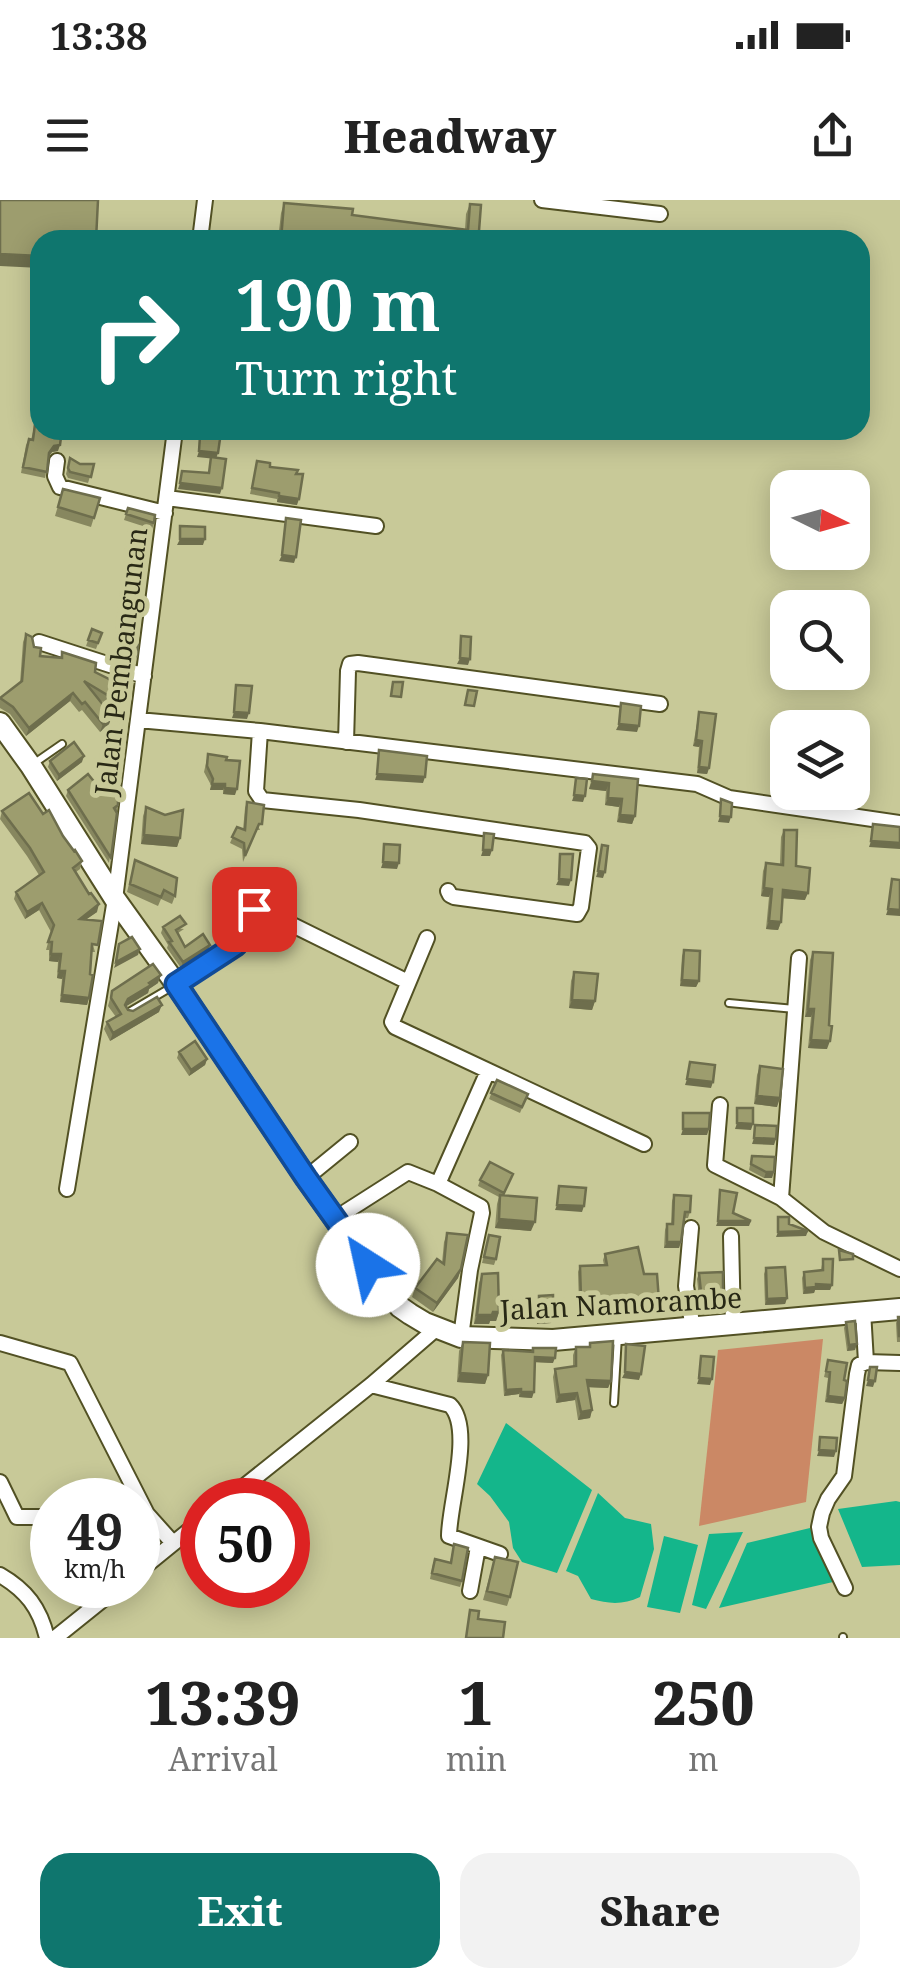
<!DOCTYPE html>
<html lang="en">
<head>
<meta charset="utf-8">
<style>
	:root { --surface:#fff; --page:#f2f2f2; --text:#222; --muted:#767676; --accent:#0f766e }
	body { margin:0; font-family:"Noto Serif",serif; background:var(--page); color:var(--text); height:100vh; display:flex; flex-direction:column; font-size:38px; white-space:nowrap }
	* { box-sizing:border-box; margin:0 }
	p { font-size:32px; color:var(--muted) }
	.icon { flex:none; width:55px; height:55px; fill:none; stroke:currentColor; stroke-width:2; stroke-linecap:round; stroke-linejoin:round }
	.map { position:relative; height:1438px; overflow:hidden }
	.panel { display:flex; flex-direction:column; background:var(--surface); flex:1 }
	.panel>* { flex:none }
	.guide { position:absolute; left:30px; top:30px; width:840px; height:210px; border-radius:30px; box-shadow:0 5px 25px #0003; background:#0f766e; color:#fff; overflow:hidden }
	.needle { width:65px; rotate:95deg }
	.tools { position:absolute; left:770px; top:270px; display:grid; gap:20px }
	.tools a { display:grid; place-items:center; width:100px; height:100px; border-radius:20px; background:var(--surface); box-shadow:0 5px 25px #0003; font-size:50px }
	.speed { position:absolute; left:30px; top:1278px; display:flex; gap:20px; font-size:50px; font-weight:700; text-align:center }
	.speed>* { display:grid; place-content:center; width:130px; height:130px; border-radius:50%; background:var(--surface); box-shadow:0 5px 25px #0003; line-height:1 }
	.speed small { font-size:25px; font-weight:400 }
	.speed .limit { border:15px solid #d22; background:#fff; color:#111 }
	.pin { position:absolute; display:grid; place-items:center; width:85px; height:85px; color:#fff; margin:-42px; border-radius:20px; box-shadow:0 5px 15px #0006 }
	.me { position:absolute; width:110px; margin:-55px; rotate:325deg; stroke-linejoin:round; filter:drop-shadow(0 0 8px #0008) }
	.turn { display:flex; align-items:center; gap:35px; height:210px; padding:0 40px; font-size:45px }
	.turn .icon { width:130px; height:130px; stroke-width:2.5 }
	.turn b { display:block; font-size:70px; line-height:85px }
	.eta { display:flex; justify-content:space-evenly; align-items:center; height:170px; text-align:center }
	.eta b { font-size:60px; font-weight:800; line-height:70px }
	.primary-button { display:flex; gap:20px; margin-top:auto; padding:20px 40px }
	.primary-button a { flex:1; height:115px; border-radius:30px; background:var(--accent); color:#fff; font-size:40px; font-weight:800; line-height:115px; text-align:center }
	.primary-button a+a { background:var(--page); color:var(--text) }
	.status { display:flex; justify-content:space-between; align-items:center; height:70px; padding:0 50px; background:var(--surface); direction:ltr }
	.status svg { height:28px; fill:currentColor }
	header { display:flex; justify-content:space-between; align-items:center; height:130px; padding:0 40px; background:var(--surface); font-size:45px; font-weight:800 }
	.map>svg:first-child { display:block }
	.green { fill:#cb8865 }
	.water { fill:#14b68b }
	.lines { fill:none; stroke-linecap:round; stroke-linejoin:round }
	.service-casing { stroke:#525124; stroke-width:10 }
	.minor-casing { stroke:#525124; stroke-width:18 }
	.secondary-casing { stroke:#525124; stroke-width:24 }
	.service { stroke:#fff; stroke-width:6 }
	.minor { stroke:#fff; stroke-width:14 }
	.secondary { stroke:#fff; stroke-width:20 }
	.wall { fill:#87875f }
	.shaded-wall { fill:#6e6e4d }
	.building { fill:#9d9d6e; stroke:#6e6e4d; stroke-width:2.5 }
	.route-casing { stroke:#114b97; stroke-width:25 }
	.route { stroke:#1a73e8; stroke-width:18 }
	.labels { text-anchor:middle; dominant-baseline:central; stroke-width:10; stroke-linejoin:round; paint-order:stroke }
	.street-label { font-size:28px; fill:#282815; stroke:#c8c998 }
</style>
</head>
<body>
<div class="status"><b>13:38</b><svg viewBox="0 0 49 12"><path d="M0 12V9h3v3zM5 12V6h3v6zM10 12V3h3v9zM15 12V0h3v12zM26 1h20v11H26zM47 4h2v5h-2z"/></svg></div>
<header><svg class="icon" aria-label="menu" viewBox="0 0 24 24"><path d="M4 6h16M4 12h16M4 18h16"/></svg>Headway<svg class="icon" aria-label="share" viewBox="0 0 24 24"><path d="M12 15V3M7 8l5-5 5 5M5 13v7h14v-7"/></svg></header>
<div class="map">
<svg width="900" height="1438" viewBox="0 0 900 1438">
	<rect width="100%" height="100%" fill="#c8c998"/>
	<path class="green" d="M823,1139L806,1302L699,1326L718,1150Z"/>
	<path class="water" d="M506,1223L592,1290L557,1373L522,1362L513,1348L509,1322L490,1296L477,1284Z
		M598,1293L625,1318L651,1324L654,1349L640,1397C623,1405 609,1404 591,1399L578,1376L566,1371Z
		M896,1301L900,1302V1365L862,1367L838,1309Z
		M810,1328L833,1382L719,1408L747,1343Z
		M743,1332L706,1409L692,1405L709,1334Z
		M664,1336L698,1345L680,1413L647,1407Z"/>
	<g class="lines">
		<g class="service-casing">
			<path id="service" d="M36,562L62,544
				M729,803L795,809
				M129,812L175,785
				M614,1203L618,1136
				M843,1438V1437"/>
		</g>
		<g class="minor-casing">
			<path id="minor" d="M542,0L660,14
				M200,40L205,0
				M57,261L55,276L60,287L165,313
				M167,298L376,326
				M39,442L144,476
				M138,520L260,531L697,584L729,598L900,623
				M260,531L256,591L262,600L359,610L585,643L589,648L581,707L577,714L454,697L450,695L448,691
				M346,542L348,471L350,464L358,463L660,504
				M427,738L392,822L395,827L644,944
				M799,758L781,998L824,1032L900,1069
				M176,784L236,745L256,707L408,782
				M720,905L715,965L781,998
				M306,978L350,942
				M438,984L488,871
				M67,989L115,699L175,230
				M336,1018L408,972L438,984L481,1007L482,1013L470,1070L461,1137
				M691,1028L686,1086L693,1129
				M731,1036L733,1125
				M0,1143L70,1163L147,1314
				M866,1162L900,1163
				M371,1185L450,1205C474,1228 449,1304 449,1336L500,1354
				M0,1282L17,1317H52
				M227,1300L371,1185L437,1128
				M142,1314H147L173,1343
				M138,1372L202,1320
				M0,1375C26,1390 40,1408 47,1438
				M845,1388L821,1338L819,1327L822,1313L828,1299L844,1276L857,1174L859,1165L866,1162L863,1111
				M470,1391L478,1347
				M55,1438L121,1385"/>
		</g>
		<g class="secondary-casing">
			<path id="secondary" d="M0,523L31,566L115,699L176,784L306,978L384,1088L400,1107L410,1114L425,1123L461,1137L553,1140L900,1109"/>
		</g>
		<use href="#service" class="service"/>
		<use href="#minor" class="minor"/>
		<use href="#secondary" class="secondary"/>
	</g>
	<path class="wall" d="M284,3L352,15L465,30L466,14L470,4L479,31L502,40H278L281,13Z
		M35,224L58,251L52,252L49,256L45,278L21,273L26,245L29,239L31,240Z
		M70,258L80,264H94L88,283L68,278L66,274Z
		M257,261L270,267L296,274L297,305L277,302V299L250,294Z
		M63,289L100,298L91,327L55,316Z
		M128,308L154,323L152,329L124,320Z
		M92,429L102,433L96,449L86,446Z
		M26,434L40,456L60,458L62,452L95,472L127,488L116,510L98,499L112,516L109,524L100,532L82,510L79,512L70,501L26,536L10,514L0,508V499L20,483L23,442Z
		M121,440L137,456L135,462L116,456Z
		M699,512L709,568L707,574L697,573L699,547L693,546Z
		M208,554L226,560L235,595L223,594V590H210L211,585L204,572Z
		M50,561L82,562L57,581L48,567Z
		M593,574L638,579L635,616L632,624L617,622L619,607L605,605L606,591L589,589Z
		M96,584L118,605L109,663L66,596L68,590Z
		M247,602L260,630H256L243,662L242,649L230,643L237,627L243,630L245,608Z
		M146,607L180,638L177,647L141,644L143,616Z
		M2,611L43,614L82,661L80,669L76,672L97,712L86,719L95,752H92L89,798L87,805L60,802L62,779L57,778L58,762L49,761V750H46L51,732L39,710L25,719L14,699L16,692L39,675L27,656L0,619Z
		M784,630L805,700L782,698L781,722L778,730L766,729L769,697L761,696L763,671L766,663L780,664L781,637Z
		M135,660L175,696L172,704L161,699L158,706L127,692Z
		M163,727L184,729L178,733L185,747L208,750L181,768L167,748L168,745L161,733Z
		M684,750L699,781L696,787L680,786L682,756Z
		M813,752L827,849L808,848L811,817H805L810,760Z
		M574,772L595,801L592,810L569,808L571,781Z
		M158,783L149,789L148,793L126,806L128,810L133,811L159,812L110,841L104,829L107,822L116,817L108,806L112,791Z
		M179,852L207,859L205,865L189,876L177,858Z
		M760,866L777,907L754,904L757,875Z
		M497,880L528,894L520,913L489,899Z
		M752,956L772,978H764L749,970Z
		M513,974L503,995L531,1031L495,1028L497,1004L499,997L478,986L480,980Z
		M674,995L690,1012L688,1018H683L679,1048H664L665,1030L667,1024H671L672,1001Z
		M447,1033L461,1069L458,1078L433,1112L412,1097L415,1088L442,1063L444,1042Z
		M489,1035L496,1059L494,1065L482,1063Z
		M605,1054L644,1074L659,1101L657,1107H618L617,1111L601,1110V1104H579L578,1072L580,1066L604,1065L603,1060Z
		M823,1059L832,1085L830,1090H815L814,1093L803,1094L802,1078L804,1072L821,1070Z
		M766,1068L787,1098L785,1104L765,1105L764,1074Z
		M699,1073L723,1096L721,1101L699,1098L697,1079Z
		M482,1074L499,1112L496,1121H490L489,1124H474L479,1083Z
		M539,1096L551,1123L537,1124V1102Z
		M898,1117H900V1142H897L896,1123Z
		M846,1122L855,1150L847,1151L844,1128Z
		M463,1142L488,1175L485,1184L457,1182L459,1151Z
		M590,1143L611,1181L608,1188L588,1187L592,1210L590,1218L578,1220L575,1200L556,1203L553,1177L555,1169L573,1167V1155L576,1147H589Z
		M533,1148L553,1163L534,1162L532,1198L519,1197V1194L504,1196L501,1155L503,1150L531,1152Z
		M828,1160L844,1180L845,1198L842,1204L825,1202L828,1178L824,1177Z
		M454,1344L462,1381L460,1387L430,1379L433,1364L450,1362Z
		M495,1357L510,1397L507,1406L483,1400Z"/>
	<path class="shaded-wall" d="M0,54L40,56V68L0,66Z
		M60,245L58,251L52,252L47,259L54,246Z
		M199,251L218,253L216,259L197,257Z
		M180,283L222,288L220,294L178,289Z
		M279,296L299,299L297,305L277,302Z
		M180,339H205L203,345H177Z
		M282,355L296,357L294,363L279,361Z
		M460,458L470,459L468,465L457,464Z
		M73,493L70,501L26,536L29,528Z
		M234,512L249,513L247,519L232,518Z
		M112,516L109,524L100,532L103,524Z
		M619,524L639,526L637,532L616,530Z
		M696,540L702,541L699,547L693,546Z
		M84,556L82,562L57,581L59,575Z
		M699,567L709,568L707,574L697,573Z
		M377,574L425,577L423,583L375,580Z
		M592,581L609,583L606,591L589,589Z
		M212,584H225L223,590H210Z
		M225,588L237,589L235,595L223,594Z
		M574,595L585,596L583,602L572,601Z
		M608,598L622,599L619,607L605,605Z
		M620,615L635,616L632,624L617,622Z
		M720,616L731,617L729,623L718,622Z
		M144,635L180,638L177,647L141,644Z
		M871,641L900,643V649L869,647Z
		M483,650H492L490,656H481Z
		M383,662L399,663L397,669L381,668Z
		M598,671L605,672L603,678L596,677Z
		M559,679L571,680L569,686L556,685Z
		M764,688L772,689L769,697L761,696Z
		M783,690L808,693L805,700L780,698Z
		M42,703L39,710L25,719L27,712Z
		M99,704L97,712L77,726L80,719Z
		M888,709L900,710V716L886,715Z
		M769,721L781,722L778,730L766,729Z
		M210,745L208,750L181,768L183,762Z
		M140,749L138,755L114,768L116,762Z
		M51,754H61L58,762L49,761Z
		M59,771H65L62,779L57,778Z
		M161,775L158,783L149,789L148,793L125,807L128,799Z
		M682,780L699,781L696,787L680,786Z
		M62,795L89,798L87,805L60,802Z
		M572,800L595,801L592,810L569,808Z
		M162,805L159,812L110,841L113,833Z
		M808,809H814L811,817H805Z
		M811,840L830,841L827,849L808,848Z
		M207,859L205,865L189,876L191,870Z
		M687,879L713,882L711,888L685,885Z
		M757,896L780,898L777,907L754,904Z
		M737,923L753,924L751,930L735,929Z
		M683,929H709L707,935H681Z
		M754,938L776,939L774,945L752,944Z
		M766,972H774L772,978H764Z
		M557,1005L584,1006L582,1012L555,1010Z
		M499,1019L535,1022L531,1031L495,1028Z
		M718,1021H751L749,1026H716Z
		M808,1031L806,1036L776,1037L778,1032Z
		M667,1042H681L679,1048H664Z
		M461,1069L458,1078L433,1112L437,1103Z
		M816,1084L832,1085L830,1090H815L814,1093L803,1094L805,1088Z
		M603,1098L601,1104H579L581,1099Z
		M787,1098L785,1104L765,1105L767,1099Z
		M619,1101H659L657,1107H618L617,1111L601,1110L603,1105Z
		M493,1112H499L496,1121H490L489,1124H474L477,1115Z
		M553,1117L551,1123L537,1124L539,1118Z
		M857,1144L855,1150L847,1151L849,1145Z
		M535,1157L555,1158L553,1163L533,1162Z
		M625,1172L641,1174L639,1180L622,1178Z
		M460,1173L488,1175L485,1184L457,1182Z
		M699,1178L712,1179L710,1185L697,1184Z
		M587,1180L611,1181L608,1188L584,1187Z
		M868,1180L875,1181L873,1187L866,1186Z
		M521,1189L519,1194L504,1196L506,1190Z
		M521,1192H534L532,1198L519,1197Z
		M577,1193L575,1200L556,1203L559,1195Z
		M828,1196L845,1198L842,1204L825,1202Z
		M592,1210L590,1218L578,1220L581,1212Z
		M819,1250L836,1251L834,1257L817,1256Z"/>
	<path class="building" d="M0,0H98L96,40H40V56L0,54Z
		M284,3L353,9L352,15L468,30L470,4L481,5L479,31L503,34L502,40H281Z
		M35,224H40V230H62L60,245L54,246L49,253L47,272L23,267L29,239L33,240Z
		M200,236L220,239L218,253L199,251Z
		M211,257L226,259L222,288L180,283L182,271L209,273Z
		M70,258L80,264H94L91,277L70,272L68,268Z
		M257,261L270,263V267L298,270L296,274H303L299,299L279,296V293L252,288Z
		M63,289L100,298L94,318L58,307Z
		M128,308L155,315L154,323L126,314Z
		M286,318L301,320L296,357L282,355Z
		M180,326L205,327V339H180Z
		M92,429L102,433L98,443L88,440Z
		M26,434L32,437L34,447L41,448L40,456L62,458V452L96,463L95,472L127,488L119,502L84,481L112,516L103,524L85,502L82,504L73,493L29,528L13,507L0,498L22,481Z
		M461,436L471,437L470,459L460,458Z
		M121,440L138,445L137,456L118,450Z
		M393,482H403L401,497L391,496Z
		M236,485L252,486L249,513L234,512Z
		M468,490L477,491L474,506L465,505Z
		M621,503L641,506L639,526L619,524Z
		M699,512L716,514L709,568L699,567L702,541L696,540Z
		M74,542L84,556L59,575L50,561Z
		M379,550L427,556L425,577L377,574Z
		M208,554L227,557L226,560L240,561L237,589L225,588V584H212L213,579L207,566Z
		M88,574L96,584L101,580L111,594L113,592L118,600V605L114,608L117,613L111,658L68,590Z
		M593,574L638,579L635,616L620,615L622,599L608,598L609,583L592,581Z
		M576,578L587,579L585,596L574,595Z
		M29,593L43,614L49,610L63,636L74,651L75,650L82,661L73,668L89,694L91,693L99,704L80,719L102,721L98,745L92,744L90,774L93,775L89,798L62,795L65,771H59L61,754H51L52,742H48L54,725L42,703L27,712L16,692L44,672L30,648L2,611Z
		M721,599L732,603L731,617L720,616Z
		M247,602L264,605L262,624H259L245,656L244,643L232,637L237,627L245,630Z
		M146,607L165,615L183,610L180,638L144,635Z
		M873,624L900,627V643L871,641Z
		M784,630H797L796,666L810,668L808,693L783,690L781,722L769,721L772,689L764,688L766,663L783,665Z
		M484,633L494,634L492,650H483Z
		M384,644L400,645L399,663L383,662Z
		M602,645L608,646L605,672L598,671Z
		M560,654H573L571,680L559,679Z
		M135,660L177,678L175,696L164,690L161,697L130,684Z
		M892,679L900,680V710L888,709Z
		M180,716L186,724L176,730L185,747L203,734L210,745L183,762L169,742L172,741L163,727Z
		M132,737L140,749L116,762L119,744Z
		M684,750L700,751L699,781L682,780Z
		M813,752L833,753L829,825L832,826L830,841L811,840L814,809H808Z
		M153,764L161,775L149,783L151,785L128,799L125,805L128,810L133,811L157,797L162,805L113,833L107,822L121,814L111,798L112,791Z
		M574,772L598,774L595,801L572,800Z
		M195,841L207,859L191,870L179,852Z
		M690,862L715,865L713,882L687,879Z
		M760,866L783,869L780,898L757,896Z
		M497,880L528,894L522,907L491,893Z
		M737,908H753V924L737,923Z
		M683,913H710L709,929H683Z
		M755,925L777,926L776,939L754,938Z
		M752,956L775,957L774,972H766L751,964Z
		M490,962L513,974L504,993L480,980Z
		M559,986L586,988L584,1006L557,1005Z
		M720,990L737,993L733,1013L751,1021H718Z
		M500,995L537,998L535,1022L499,1019Z
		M674,995L691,996L690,1012H685L681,1042H667V1024H673Z
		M778,1017H789V1024L808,1031L778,1032Z
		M447,1033L468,1035L461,1069L437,1103L415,1088L437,1059L444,1064Z
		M489,1035L500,1037L496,1059L484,1057Z
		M638,1047L644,1074H657L659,1101H619V1105H603V1098L581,1099L580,1066L607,1065L605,1054Z
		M839,1050L853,1054V1059L840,1060Z
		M823,1059H833L832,1085L816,1084V1087L805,1088L804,1072L823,1070Z
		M785,1067L787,1098L767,1099L766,1068Z
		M723,1072V1096L701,1092L699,1073Z
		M498,1073L499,1112H493L492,1115H477L482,1074Z
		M553,1095V1117L539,1118V1096Z
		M898,1117H900V1136H899Z
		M855,1121L857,1144L849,1145L846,1122Z
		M613,1141L611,1181L587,1180L592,1210L581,1212L577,1193L559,1195L555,1169L576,1166V1147H590V1143Z
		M463,1142L490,1143L488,1175L460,1173Z
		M626,1144L645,1146L641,1174L625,1172Z
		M533,1148H556L555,1158L535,1157L534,1192H521V1189L506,1190L503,1150L533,1152Z
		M701,1156L714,1157L712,1179L699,1178Z
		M828,1160L847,1163L844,1180L847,1181L845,1198L828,1196L830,1172L826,1171Z
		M870,1167H877L875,1181L868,1180Z
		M820,1237L837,1238L836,1251L819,1250Z
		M454,1344L468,1348L462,1381L432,1373L435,1359L451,1363Z
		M495,1357L518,1362L510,1397L487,1391Z
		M470,1410L479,1411L478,1419L505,1422L503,1438H466Z"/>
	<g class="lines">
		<g class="route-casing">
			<path id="route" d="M254,709L236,745L176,784L306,978L368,1065"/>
		</g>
		<use href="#route" class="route"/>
	</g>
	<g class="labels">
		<g class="street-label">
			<text transform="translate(120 461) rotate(-83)">Jalan Pembangunan</text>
			<text transform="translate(621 1103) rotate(-3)">Jalan Namorambe</text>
		</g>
	</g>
</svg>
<div class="tools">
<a><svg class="needle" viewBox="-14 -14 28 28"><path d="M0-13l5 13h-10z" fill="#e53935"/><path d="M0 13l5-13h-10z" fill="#767676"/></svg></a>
<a><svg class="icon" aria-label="search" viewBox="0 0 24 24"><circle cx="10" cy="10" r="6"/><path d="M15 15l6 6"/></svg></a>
<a><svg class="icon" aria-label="layers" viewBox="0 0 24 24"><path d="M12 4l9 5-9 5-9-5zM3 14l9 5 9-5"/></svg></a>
</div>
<div class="speed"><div>49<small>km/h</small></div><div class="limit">50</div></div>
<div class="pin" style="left:254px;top:709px;background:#d93025"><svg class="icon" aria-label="arrive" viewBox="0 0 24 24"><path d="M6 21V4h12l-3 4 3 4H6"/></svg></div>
<svg class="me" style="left:368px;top:1065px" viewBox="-20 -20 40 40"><circle r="19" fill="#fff"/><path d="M0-13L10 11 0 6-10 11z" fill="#1a73e8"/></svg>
<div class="guide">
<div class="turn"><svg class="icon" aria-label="right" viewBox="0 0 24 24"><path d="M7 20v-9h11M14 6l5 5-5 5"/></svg><div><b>190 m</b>Turn right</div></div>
</div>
</div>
<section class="panel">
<div class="eta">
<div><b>13:39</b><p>Arrival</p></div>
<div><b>1</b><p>min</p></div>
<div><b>250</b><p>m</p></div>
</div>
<div class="primary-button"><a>Exit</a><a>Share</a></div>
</section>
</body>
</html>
